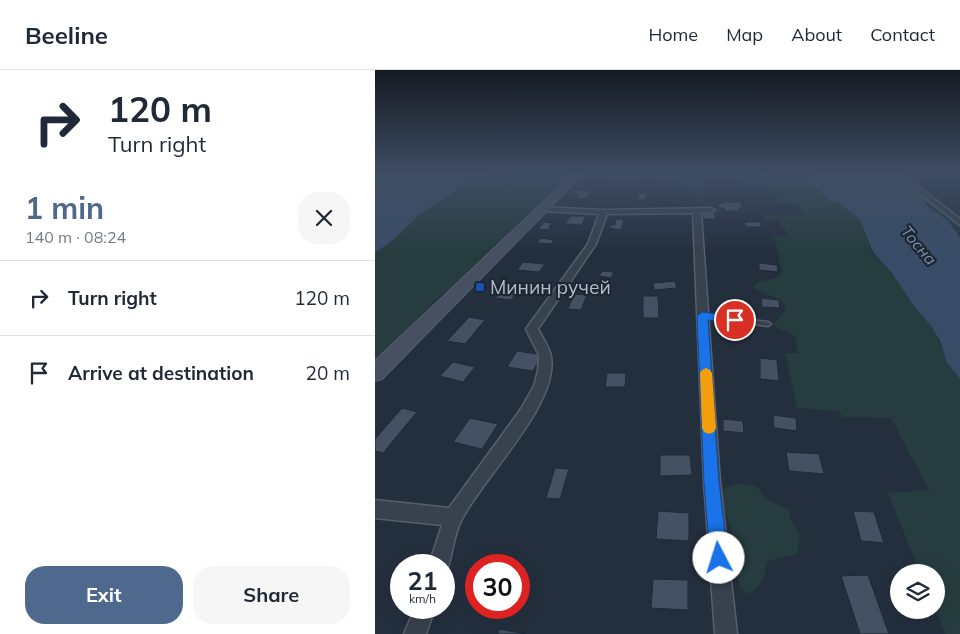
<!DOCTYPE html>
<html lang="en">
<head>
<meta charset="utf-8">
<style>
	:root { --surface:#fff; --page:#f6f6f7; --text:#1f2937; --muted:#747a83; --line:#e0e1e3; --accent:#4f688e }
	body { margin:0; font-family:Mulish,sans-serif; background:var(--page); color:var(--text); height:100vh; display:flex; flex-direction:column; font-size:19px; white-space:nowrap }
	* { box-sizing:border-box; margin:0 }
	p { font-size:16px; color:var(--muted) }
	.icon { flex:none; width:28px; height:28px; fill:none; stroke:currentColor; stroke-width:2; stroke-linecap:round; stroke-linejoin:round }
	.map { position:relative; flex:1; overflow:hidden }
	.details { display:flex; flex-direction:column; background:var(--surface); width:375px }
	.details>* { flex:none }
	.hud { background:#fff; color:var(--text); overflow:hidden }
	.tools { position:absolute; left:515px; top:494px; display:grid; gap:10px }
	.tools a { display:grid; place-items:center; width:55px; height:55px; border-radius:50%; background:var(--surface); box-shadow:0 5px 20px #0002; font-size:25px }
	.speed { position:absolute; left:15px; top:484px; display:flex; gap:10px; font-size:25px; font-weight:700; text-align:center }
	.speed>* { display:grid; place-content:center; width:65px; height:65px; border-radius:50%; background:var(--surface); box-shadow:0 5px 20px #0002; line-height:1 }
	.speed small { font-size:12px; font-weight:400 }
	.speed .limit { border:8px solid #d22; background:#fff; color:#111 }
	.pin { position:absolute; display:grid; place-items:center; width:42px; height:42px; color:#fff; margin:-21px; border:2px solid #fff; border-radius:50%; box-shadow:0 1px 5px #0007 }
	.me { position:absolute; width:55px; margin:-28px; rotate:355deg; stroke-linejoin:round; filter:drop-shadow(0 0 4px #0008) }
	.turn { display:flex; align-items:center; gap:18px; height:105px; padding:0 25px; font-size:22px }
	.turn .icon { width:65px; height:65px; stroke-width:2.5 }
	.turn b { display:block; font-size:35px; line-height:42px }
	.round { display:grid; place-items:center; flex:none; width:52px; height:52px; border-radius:20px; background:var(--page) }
	.headline { display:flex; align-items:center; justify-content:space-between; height:85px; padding:0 25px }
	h1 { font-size:30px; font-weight:700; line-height:38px; color:var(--accent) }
	.action { display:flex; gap:10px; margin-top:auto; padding:10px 25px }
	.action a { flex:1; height:58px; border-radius:20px; background:var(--accent); color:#fff; font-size:20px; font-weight:700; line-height:58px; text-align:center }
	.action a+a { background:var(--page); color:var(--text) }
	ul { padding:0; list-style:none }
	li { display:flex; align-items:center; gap:15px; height:75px; padding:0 25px; border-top:1px solid var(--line) }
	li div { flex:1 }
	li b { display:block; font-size:19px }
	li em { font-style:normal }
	header { display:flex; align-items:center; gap:30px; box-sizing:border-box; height:70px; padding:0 25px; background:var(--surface); border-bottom:1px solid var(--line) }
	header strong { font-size:24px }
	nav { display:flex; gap:28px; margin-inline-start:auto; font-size:18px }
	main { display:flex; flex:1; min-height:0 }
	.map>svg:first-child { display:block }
	.green { fill:#263c3f }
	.water { fill:#394c67 }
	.building { fill:#455162; stroke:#1f2835 }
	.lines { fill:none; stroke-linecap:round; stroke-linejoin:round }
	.lane-casing { stroke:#565f6c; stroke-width:3 }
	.street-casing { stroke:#565f6c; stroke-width:3 }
	.secondary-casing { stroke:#565f6c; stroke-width:2 }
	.path { stroke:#44595c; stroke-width:1; stroke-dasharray:2.5 2.5; stroke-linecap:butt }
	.lane { fill:#38414e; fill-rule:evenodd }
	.street { fill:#38414e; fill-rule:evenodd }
	.secondary { fill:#465061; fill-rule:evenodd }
	.route { fill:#1a73e8; stroke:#114b97 }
	.slow { fill:#f59e0b }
	.transit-dot { fill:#1a4fb4; stroke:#1d2633; stroke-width:2 }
	.labels { text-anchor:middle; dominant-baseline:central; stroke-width:4.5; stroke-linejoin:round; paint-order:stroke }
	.far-water-label { font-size:16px; font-style:italic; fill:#7c92b1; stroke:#1d2633 }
	.poi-label { font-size:19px; fill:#b4bcc9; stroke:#1d2633; text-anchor:start }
</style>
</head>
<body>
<header>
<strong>Beeline</strong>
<nav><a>Home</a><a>Map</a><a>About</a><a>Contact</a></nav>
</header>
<main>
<section class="details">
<div class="hud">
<div class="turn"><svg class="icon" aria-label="right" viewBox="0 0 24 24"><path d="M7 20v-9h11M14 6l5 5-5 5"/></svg><div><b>120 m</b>Turn right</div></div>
</div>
<div class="headline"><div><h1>1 min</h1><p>140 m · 08:24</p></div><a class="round"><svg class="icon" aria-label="close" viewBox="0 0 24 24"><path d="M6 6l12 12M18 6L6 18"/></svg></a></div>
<ul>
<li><svg class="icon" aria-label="right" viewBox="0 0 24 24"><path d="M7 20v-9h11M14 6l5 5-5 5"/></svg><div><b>Turn right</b></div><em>120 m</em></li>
<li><svg class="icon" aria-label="arrive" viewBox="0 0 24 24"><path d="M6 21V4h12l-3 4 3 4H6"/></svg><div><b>Arrive at destination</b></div><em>20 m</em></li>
</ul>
<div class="action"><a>Exit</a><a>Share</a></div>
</section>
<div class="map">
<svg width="585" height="564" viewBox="0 0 585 564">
	<rect width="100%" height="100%" fill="#242f3e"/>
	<path class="green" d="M114,103H200L87,208L57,233L33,262L0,293V183L18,170L36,151L91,114L93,111Z
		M226,103H317L327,120L309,119L307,108L281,109L279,104L260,105L259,109L234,110L232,106Z
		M356,103H442L435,111L424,112L445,120L455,131L462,132L484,148L497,182L516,202L539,236L556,256L581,305L585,309V564H570L561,540V502H545L513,423L554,420L516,348L468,347L463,341L422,338L410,283H423L420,266L402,258L399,254L411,240C409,227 388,225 378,217L383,212L402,208L407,202L399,166L412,165L404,150L390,149L389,145H429L423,134L397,133L404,122L382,116H370Z
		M517,106H523L585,155V164L580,162L572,150Z
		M365,413L383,417C390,431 401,434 415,440V448L425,465L422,484L392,491L388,511L374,524L366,519L358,491L359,469L353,449L344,432L345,424L350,418Z"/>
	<path class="water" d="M0,103H114L93,111L91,114L44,145L18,170L0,183Z
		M442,103H512L549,129L551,135L572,150L585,167V309L572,292L565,271L556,256L539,236L516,202L498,182L484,148L462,132L455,131L444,120L423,112L435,111Z"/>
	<path class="building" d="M196,120L216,121L211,129L201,128L204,124L194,123Z
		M264,123H272L271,130H263Z
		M347,132H366L368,138H364L365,141H350L349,138H344L342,134H347Z
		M327,143H340L341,149H328Z
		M195,146H211L207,155L190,154Z
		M241,149H249L246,160L234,158L235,155H240Z
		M169,152L177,153L173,158H177L175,160L163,159Z
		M369,152H385L387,157H371Z
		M166,168L179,170L176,174L162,173Z
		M148,192L170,194L164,202L142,200Z
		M384,193L402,195L403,202L384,200Z
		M227,201L239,202L236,208L224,206Z
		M300,211L302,218L279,220L278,213Z
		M127,220L142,222L136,230L120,228Z
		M199,224L212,225L206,240L193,239Z
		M268,226H283L284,248H268Z
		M386,228L404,230L405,238L387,237Z
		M94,247L110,250L90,274L72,271Z
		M142,281L162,284L166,287L158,301L132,297Z
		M385,288L402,290L404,311L385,309Z
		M78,292L100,297L88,312L65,306Z
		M232,303H251L250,317H230Z
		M27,338L42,342L8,383L0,381V369Z
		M398,345L421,348L422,361L399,358Z
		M95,348L123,354L107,379L78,372Z
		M348,349L368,351L369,363L348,361Z
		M411,382L444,384L449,404L414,401Z
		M285,385H315L317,405L285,406Z
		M180,398L194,399L185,429L171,428Z
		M283,441L314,443V471L281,469Z
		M478,441L499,442L509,473L486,471Z
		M493,505L514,564H485L466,506Z
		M278,509L313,510V540L276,538Z
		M124,559L151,564H123Z"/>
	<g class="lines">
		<g class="lane-casing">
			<path id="lane" d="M327,244L393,252L396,254L393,256L325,247L324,246Z"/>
		</g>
		<g class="street-casing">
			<path id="street" d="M519,103H526L585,149V155Z
				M164,137L229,140L336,138L340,140L336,142L326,143L345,412L362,564H340L329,412L318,143L232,144L221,174L163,259C167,267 175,278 176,287C184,335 107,408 86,451C78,466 78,486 71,502L69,503V495H54L67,455L0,448V430L74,438L146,339L159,316L163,301L164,285L151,259L213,174L224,144L167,141L163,139Z
				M40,538H60L51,564H29Z"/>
		</g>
		<g class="secondary-casing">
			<path id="secondary" d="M199,103H209L7,309L0,311V291Z"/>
		</g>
		<path class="path" d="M318,103L328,118V132"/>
		<use href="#lane" class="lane"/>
		<use href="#street" class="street"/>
		<use href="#secondary" class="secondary"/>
	</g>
	<linearGradient id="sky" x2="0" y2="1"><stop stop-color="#141a22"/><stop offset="0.57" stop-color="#3f4d63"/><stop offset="1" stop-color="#3f4d63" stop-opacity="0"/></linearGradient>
	<rect width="585" height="182" fill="url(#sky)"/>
	<path class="route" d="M327,242L360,246L365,250L360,254L333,250L344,412L353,488L350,494L344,497L338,494L335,488L329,412L322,246Z"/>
	<path class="slow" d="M331,298L335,300L337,303L341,358L339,362L334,364L329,362L327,358L325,303L327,300Z"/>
	<rect class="transit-dot" x="100" y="212" width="10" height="10" rx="2.5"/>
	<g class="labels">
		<g class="far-water-label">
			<text transform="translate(544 175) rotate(50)">Тосна</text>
		</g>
		<g class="poi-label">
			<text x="115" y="217">Минин ручей</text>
		</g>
	</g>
</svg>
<div class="tools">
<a><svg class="icon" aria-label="layers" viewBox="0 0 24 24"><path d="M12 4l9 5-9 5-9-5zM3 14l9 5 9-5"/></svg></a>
</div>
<div class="speed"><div>21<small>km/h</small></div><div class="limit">30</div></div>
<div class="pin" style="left:360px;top:250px;background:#d93025"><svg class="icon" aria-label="arrive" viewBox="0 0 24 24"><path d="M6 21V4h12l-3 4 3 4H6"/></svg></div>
<svg class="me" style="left:344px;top:488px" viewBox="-20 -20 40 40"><circle r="19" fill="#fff"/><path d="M0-13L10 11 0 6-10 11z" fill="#1a73e8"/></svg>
</div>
</main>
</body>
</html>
